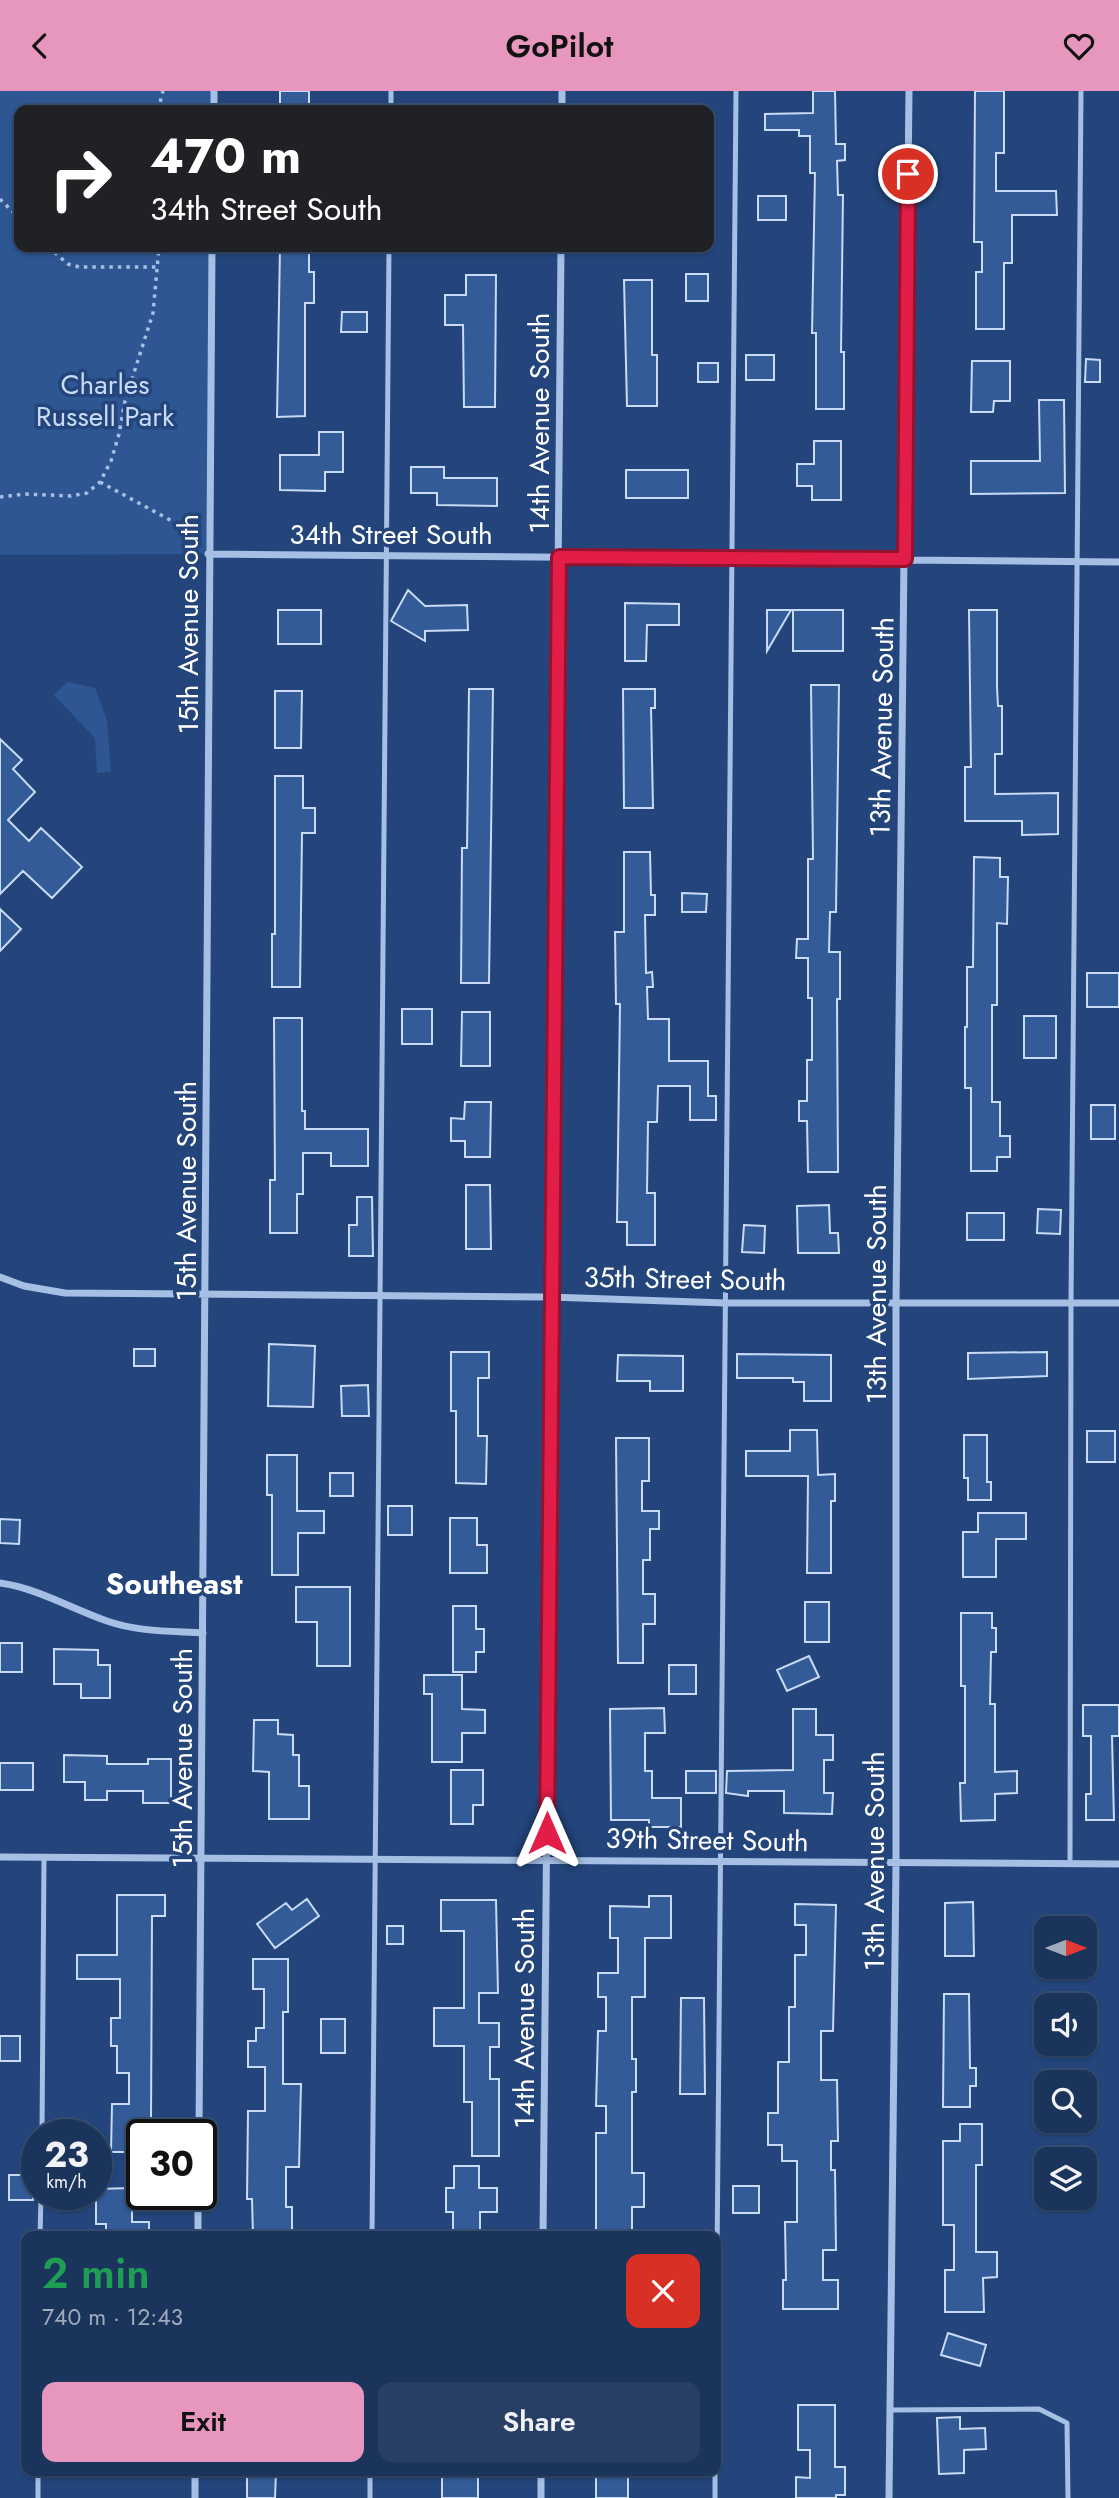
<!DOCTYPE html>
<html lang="en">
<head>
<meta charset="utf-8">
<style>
	:root { --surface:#1a345c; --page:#273f65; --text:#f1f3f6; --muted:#9faabb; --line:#384f72; --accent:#e797bd }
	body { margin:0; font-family:Jost,sans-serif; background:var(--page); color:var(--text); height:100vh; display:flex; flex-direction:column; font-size:26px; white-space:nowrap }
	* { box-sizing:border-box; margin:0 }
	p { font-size:23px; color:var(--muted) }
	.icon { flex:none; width:38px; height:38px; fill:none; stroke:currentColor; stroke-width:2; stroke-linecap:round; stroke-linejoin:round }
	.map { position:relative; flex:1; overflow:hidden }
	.details { position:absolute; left:21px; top:2140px; width:700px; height:245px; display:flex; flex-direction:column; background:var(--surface); border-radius:14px; box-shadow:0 2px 5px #0004,0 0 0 2px var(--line) }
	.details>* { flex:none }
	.banner { position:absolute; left:14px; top:14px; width:700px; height:147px; border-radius:14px; box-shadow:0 2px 5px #0004,0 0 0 2px var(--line); background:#202124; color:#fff; overflow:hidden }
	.needle { width:46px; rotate:90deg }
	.tools { position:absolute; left:1034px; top:1825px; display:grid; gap:14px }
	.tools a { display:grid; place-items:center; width:63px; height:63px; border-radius:14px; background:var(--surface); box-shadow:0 2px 5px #0004,0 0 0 2px var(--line); font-size:35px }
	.speed { position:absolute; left:21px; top:2028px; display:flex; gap:14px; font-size:35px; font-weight:700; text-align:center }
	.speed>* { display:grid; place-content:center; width:91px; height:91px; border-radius:50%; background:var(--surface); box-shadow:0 2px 5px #0004,0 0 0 2px var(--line); line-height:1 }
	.speed small { font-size:18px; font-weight:400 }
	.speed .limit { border:4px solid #111; border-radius:10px; background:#fff; color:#111 }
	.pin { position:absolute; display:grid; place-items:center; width:60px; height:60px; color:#fff; margin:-30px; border:4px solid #fff; border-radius:50%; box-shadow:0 2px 7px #0007 }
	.me { position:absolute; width:77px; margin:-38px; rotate:0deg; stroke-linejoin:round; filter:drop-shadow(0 0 5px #0008) }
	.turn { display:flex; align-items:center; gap:24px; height:147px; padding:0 21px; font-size:32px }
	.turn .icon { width:91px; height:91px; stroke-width:2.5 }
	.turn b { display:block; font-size:49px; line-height:60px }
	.round { display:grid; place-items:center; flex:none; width:74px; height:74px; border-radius:14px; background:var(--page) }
	.headline { display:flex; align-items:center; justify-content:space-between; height:119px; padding:0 21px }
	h1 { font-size:42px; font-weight:600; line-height:52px; color:#1e9e55 }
	.primary-button { display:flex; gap:14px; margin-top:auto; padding:14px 21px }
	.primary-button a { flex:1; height:80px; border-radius:14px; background:var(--accent); color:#111; font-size:28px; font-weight:600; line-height:80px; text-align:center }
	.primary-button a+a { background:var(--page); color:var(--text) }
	header { display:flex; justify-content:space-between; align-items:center; height:91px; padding:0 21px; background:var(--accent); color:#111; font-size:32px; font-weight:600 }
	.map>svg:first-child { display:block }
	.green { fill:#2d5692 }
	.building { fill:#335b98; stroke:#c8daf4; stroke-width:2 }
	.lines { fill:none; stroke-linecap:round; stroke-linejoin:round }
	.path { stroke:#a6bfe5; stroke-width:3.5; stroke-dasharray:3.5 5; stroke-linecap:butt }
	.service { stroke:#a6bfe5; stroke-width:5 }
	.minor { stroke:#a6bfe5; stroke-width:7 }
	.route-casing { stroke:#92132f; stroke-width:18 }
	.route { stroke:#e11d48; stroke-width:12 }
	.labels { text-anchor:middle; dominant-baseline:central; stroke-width:7; stroke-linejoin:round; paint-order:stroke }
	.park-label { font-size:28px; fill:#c8daf4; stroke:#23457b }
	.street-label { font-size:28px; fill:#fff; stroke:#23457b }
	.neighbourhood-label { font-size:30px; font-weight:bold; fill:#fff; stroke:#23457b }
</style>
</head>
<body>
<header><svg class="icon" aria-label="back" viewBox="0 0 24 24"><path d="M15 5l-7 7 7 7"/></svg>GoPilot<svg class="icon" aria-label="heart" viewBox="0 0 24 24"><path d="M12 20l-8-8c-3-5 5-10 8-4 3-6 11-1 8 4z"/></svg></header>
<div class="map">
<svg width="1119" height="2407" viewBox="0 0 1119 2407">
	<rect width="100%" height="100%" fill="#23457b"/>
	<path class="green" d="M0,0H212V19H19V156H211L208,463L0,464Z
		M67,591L95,597L107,629L111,681L97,682L95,647L54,604Z"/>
	<path class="building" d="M280,0H309V19H280Z
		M813,0H835L836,53H845V69L837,70L838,104H843L841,261H844V318H816V242H812L815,82H810V45H799V39H765V23L813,22Z
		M975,0H1004V62H996V100H1056L1057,124H1012V172H1004V238H976V181H982V151H974Z
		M758,105H786V129H758Z
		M280,156H309V181H314V212H305V325L277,326Z
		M686,183H708V210H686Z
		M466,184H496L495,316H464L463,234H445V204H466Z
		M624,189H652V264H657V315H627Z
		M342,221H367V241H341Z
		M746,264H774V289H746Z
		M1086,268L1100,269V291H1085Z
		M972,270H1010V310H994L993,321H971Z
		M698,272H718V291H698Z
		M1039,309H1064L1065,402L971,403V370H1040Z
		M319,341H343V381H325V400L280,399V364H319Z
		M814,350H841V409H812V395H797V373H814Z
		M411,376H444V387H497V415L437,414V402H411Z
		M626,379H688V407H626Z
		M408,499L425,515L467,514L468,539L425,540V550L391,530Z
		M625,512L679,513V534H647L646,570H625Z
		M278,519H321V553H278Z
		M767,519H791L767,560Z
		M793,519H843V560H793Z
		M969,519H997V596L998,615H1002V663H995V703L1058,702V743L1022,744V730H965V676H971Z
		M811,594H839L836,821H830L829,861H840V908H837L838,1081H808L807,1030H799V1010H807V969H812V907H808V867H796L797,848H808V768H813Z
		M469,598H493L489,892H461L462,757H467Z
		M623,598H655V617H651L653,717H624Z
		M275,600H302L301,657H275Z
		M0,648L22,669L13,678L35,701L8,729L29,750L41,737L82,776L52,807L23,780L0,803Z
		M275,685H303V717H315V742H302L300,896H272V843H275Z
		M624,761H650L651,804H655V824H645L646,882L652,881L653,896H647L648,928H669V970H708V1005H716V1029H690V995H658L657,1031H648L647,1102H655V1154H627V1131H617L620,913H616L615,841H624Z
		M974,766L1000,767V786H1008L1007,833L997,832V914H992V1011H1000V1045H1010V1066H997V1080H971V997H965V936H967V876H973Z
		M682,802L707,803L706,821H682Z
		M0,818L21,838L0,860Z
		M1087,882H1119V916H1087Z
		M402,918H432V953H402Z
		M462,921H490V975H461Z
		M1024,925H1056V967H1024Z
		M274,927H302V1020H305V1038H368V1075H331V1062H303V1103H297V1142H270V1089H275Z
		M465,1011H491L490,1066H465V1050H451V1027L464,1028Z
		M1091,1014H1115V1048H1091Z
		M466,1094H490L491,1158H466Z
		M357,1106H372L373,1165H349V1134H357Z
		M829,1114L830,1142H838L839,1162H798L797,1115Z
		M1038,1118L1061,1119L1060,1143L1037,1142Z
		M967,1122H1004V1149H967Z
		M744,1134L765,1135L764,1162L742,1161Z
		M269,1253L315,1255L313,1316L268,1315Z
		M134,1258H155V1275H134Z
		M451,1261H489V1287H478V1345H487L486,1393L456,1392V1320H451Z
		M1047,1261V1285L968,1288V1262Z
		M737,1263L831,1264V1310H804V1291H793V1287H737Z
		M618,1264L683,1265V1300H650V1290H617Z
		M368,1294L369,1325H342L341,1295Z
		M790,1339H817L818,1384L835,1383V1410H831V1482H807L808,1385H746V1360H790Z
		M1087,1340H1115V1371H1087Z
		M964,1344H987V1391H991V1409H968V1387H964Z
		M616,1347H649V1390H642V1420H659V1438H650V1469H643V1503H655V1533H643V1572H618Z
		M267,1364H297V1420H324V1442H298V1484H272V1404H267Z
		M330,1382H353V1405H330Z
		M388,1415H412V1444H388Z
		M978,1422H1026V1448H996V1486H963V1441H978Z
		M450,1427H477V1454H487V1482H450Z
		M0,1428L20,1429L19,1453L0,1452Z
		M296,1496H350V1575H317V1531H296Z
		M805,1511H829V1551H805Z
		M453,1515H476V1538H484V1561H476V1581H453Z
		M961,1522H992V1537H996V1561H991L990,1613H995V1681L1017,1680V1702L995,1703V1729L961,1730L960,1692H965V1595H961Z
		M0,1552H22V1581H0Z
		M54,1558L98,1559V1574H110V1607H81V1593H54Z
		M809,1565L819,1586L787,1600L777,1579Z
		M669,1574H696V1603H669Z
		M424,1584H462V1618L485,1619V1642H462V1671H432V1603H424Z
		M1083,1614H1119V1645H1112L1114,1729H1086V1703H1091V1645H1083Z
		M664,1617L665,1642H645V1680H652V1707H681V1736H649V1729H611L610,1618Z
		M793,1618H816V1644H833V1669H824V1702H833L832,1723L784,1722V1700H748V1705L726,1702L727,1680L793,1679Z
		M254,1629H278V1643L293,1644V1664H299V1695H309V1728H269V1681L253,1680Z
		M64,1664L107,1665V1673H148V1668H171V1712H143V1700H107V1709H85V1691H64Z
		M0,1672H33V1699H0Z
		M451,1679H483V1714H473V1733H451Z
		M686,1680H716V1702H686Z
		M117,1804H165V1825H152L151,2033H140V2061H111L112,2013H129V1982H117V1955H111V1927H120V1888H77V1864H117Z
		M649,1805H671V1847H645V1906H632V1968H636V2001H632V2082H644V2116H632V2146H596V2042H606V2015H596L598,1940H606V1906H598V1882H618V1847H610V1815L649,1816Z
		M307,1808L319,1825L275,1857L257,1833L286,1812L292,1819Z
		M441,1809H496L498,1902H479V1932H499V1956H490V1988H499V2065H472V2011H464V1955H434V1917H464V1840H441Z
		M973,1811L974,1865H945V1812Z
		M795,1813L836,1814L833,1940H821V1989H837L838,2050H831V2079H835L836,2159H823V2189H838V2218H783V2189H786L785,2131H797V2070H782V2054H768V2022H778V1971H789V1916H795V1864H806V1834H795Z
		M387,1835H403V1853H387Z
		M253,1868H288V1921H283V1993H301L299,2076H286V2116H292V2146H253L252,2108H247L248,2020H265V1976H248V1950H256V1937H264V1898H253Z
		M944,1903H969L970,1977H976V1995H970V2016H943Z
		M681,1907H704L705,2003H680Z
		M321,1928H345V1962H321Z
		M0,1945H20V1970H0Z
		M960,2033H982V2074H976V2161H997V2186L983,2187L984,2221H945V2179H954V2134H943V2050H960Z
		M454,2075H479V2097H497V2121H480V2146H453V2121H446V2097H454Z
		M9,2084H33V2109H9Z
		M733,2095H759V2122H733Z
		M132,2097V2131H149V2146H106V2133H96V2098Z
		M948,2242L986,2254L980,2275L941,2264Z
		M798,2314H835V2376H845V2404H836V2407H796V2386L810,2387V2359H798Z
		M960,2326V2338L985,2337L986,2358L964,2359V2382L939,2383L937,2327Z
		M247,2380L276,2381L275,2407H247Z
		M442,2380H478V2407H442Z
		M596,2380H628V2407H596Z"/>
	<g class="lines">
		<path class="path" d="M158,19L163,0
			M0,108L19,127
			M48,156L68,173L79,176H158
			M100,391L183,436L191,430H197
			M0,406L25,403L71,405L87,402L100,391L111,370L119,343L125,310L153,222L159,156"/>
		<path class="service" d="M391,19V0
			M1070,1773L1071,1211L1081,0
			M42,2044L44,1766
			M40,2146L41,2104
			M372,2146L389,156
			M716,2283L736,0
			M890,2319L1039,2318L1067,2332L1068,2407
			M38,2407V2380
			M370,2407V2380
			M715,2407V2380"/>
		<path class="minor" d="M214,19V0
			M562,19V0
			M208,463L1119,471
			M0,1186L24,1195L65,1202L550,1206L725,1212H1119
			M0,1492C37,1497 72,1518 107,1530C138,1541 171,1540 203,1542
			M0,1766L1119,1773
			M199,2044C206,1415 205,785 212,156
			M198,2146V2104
			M543,2146L561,156
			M195,2407V2380
			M541,2407V2380
			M889,2407L896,1773V1211L909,0"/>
	</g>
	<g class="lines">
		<g class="route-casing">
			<path id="route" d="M547,1742L559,466L905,468L908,83"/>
		</g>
		<use href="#route" class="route"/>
	</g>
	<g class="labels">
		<g class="park-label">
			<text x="105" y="293">Charles<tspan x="105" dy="32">Russell Park</tspan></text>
		</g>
		<g class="street-label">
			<text transform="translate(539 332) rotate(-90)">14th Avenue South</text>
			<text x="391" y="443">34th Street South</text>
			<text transform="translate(188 533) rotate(-90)">15th Avenue South</text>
			<text transform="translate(882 636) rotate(-89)">13th Avenue South</text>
			<text transform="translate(186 1100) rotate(-90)">15th Avenue South</text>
			<text transform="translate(685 1188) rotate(1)">35th Street South</text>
			<text transform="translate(876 1203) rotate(-90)">13th Avenue South</text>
			<text transform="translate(182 1667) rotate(-90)">15th Avenue South</text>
			<text transform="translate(707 1749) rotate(1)">39th Street South</text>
			<text transform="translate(874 1770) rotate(-90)">13th Avenue South</text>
			<text transform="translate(524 1927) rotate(-90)">14th Avenue South</text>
		</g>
		<g class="neighbourhood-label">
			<text x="174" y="1492">Southeast</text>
		</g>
	</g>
</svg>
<div class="tools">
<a><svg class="needle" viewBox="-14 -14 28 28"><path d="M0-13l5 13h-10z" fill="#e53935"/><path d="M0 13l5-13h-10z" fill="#9faabb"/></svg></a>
<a><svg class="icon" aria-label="sound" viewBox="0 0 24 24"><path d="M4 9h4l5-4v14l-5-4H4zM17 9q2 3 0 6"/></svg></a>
<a><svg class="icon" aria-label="search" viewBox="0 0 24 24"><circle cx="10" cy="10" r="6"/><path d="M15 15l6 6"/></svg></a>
<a><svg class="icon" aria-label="layers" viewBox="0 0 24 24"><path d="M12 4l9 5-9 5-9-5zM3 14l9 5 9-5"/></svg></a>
</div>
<div class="speed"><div>23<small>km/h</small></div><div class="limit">30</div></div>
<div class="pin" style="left:908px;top:83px;background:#d93025"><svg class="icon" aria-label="arrive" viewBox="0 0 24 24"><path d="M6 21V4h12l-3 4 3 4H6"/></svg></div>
<svg class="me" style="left:547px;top:1742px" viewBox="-20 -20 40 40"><path d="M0-17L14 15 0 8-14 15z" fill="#e11d48" stroke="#fff" stroke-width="4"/></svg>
<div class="banner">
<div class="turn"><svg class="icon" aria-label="right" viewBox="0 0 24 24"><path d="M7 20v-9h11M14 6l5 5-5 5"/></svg><div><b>470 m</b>34th Street South</div></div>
</div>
<section class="details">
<div class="headline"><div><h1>2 min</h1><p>740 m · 12:43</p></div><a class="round" style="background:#d93025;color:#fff"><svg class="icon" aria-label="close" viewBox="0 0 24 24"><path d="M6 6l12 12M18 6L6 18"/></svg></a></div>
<div class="primary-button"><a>Exit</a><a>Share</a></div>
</section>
</div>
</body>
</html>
